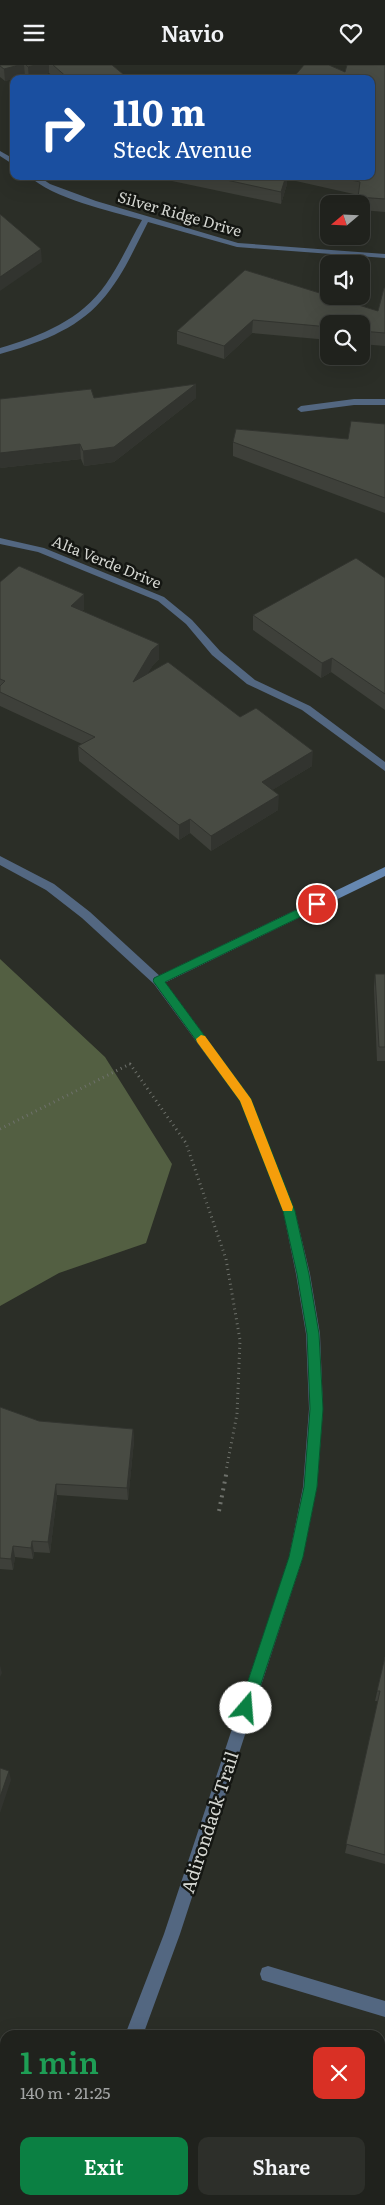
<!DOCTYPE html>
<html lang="en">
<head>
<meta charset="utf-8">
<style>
	:root { --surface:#20221d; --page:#2d2f2a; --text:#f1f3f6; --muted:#a2a4a4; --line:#3d3f3b; --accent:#0b8043 }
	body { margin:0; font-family:Literata,serif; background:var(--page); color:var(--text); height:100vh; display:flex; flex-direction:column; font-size:19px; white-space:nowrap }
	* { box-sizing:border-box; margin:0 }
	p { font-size:16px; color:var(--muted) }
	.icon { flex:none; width:28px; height:28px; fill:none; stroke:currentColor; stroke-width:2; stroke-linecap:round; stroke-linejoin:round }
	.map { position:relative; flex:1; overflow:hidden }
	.drawer { position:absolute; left:0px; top:1965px; width:385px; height:175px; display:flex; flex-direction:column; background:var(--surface); border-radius:15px 15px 0 0; box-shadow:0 5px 20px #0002,0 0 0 1px var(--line) }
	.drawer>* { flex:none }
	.top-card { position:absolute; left:10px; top:10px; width:365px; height:105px; border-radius:10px; box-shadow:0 5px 20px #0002,0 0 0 1px var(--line); background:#1a4fa0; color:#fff; overflow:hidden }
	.needle { width:32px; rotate:251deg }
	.controls { position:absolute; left:320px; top:130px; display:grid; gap:10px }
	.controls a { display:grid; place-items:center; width:50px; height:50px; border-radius:10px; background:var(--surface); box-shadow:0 5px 20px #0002,0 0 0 1px var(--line); font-size:25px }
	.pin { position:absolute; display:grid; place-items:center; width:42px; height:42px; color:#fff; margin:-21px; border:2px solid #fff; border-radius:50%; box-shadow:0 1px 5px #0007 }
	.me { position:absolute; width:55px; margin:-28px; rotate:18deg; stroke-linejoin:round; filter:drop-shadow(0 0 4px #0008) }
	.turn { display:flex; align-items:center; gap:18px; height:105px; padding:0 20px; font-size:22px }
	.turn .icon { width:65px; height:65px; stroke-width:2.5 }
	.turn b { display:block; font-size:35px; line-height:42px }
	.round { display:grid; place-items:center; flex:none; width:52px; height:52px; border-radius:10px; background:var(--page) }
	.overview { display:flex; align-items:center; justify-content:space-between; height:85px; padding:0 20px }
	h1 { font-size:30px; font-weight:600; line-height:38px; color:#1e9e55 }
	.action { display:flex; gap:10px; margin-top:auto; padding:10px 20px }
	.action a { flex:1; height:58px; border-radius:10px; background:var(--accent); color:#fff; font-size:20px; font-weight:600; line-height:58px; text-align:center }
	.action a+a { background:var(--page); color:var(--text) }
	header { display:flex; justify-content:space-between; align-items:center; height:65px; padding:0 20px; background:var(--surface); font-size:22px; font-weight:600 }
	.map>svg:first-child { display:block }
	.forest { fill:#535f42 }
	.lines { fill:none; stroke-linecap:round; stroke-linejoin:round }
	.path-far1 { stroke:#6e716b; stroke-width:3; stroke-dasharray:1 4; stroke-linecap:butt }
	.path { stroke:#6e716b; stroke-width:4; stroke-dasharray:2 5; stroke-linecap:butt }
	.street { fill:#536781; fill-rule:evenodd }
	.secondary { fill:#6688b1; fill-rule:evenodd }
	.wall { fill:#3e403a }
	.shaded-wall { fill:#32342f }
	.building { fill:#484b43; stroke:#32342f }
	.route { fill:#0b8043; stroke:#07532c }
	.slow { fill:#f59e0b }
	.labels { text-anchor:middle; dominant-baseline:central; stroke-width:5; stroke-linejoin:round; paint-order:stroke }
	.far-street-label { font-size:15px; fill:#d4d6d1; stroke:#141612 }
	.street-label { font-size:18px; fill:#d4d6d1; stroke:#141612 }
</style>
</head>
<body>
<header><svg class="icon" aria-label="menu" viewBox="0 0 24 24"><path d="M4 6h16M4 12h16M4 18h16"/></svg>Navio<svg class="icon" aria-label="heart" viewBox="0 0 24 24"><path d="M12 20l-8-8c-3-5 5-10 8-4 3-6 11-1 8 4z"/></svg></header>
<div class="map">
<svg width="385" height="2140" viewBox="0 0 385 2140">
	<rect width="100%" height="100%" fill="#2b2e27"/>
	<path class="forest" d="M0,894L105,992L172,1099L146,1178L59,1208L0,1241Z"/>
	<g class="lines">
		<path class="path-far1" d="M0,1064L130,999L186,1078L226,1194L240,1275L237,1349L226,1406"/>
		<path class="path" d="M219,1446L227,1405"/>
		<path class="street" d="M0,86L14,94V100L0,91Z
			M29,111H38L50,119L96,136L238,178L385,189V193L237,182L148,157C134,184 122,213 101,236C76,265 36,279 0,289V283C41,271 81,255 106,219C120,199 130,176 142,155C110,146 52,133 29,111Z
			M354,334H385V340H354L301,347L297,344L301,341Z
			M0,473L44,483L164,532L192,555L220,586L255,615L310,641L385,697V706L302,645L247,619L212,590L186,559L158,536L38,487L0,479Z
			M0,791L54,819L90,847L162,913L249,1031L295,1146L310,1209L320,1269L323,1344L317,1422L303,1492L180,1869L143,1970H125L164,1869L289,1492L303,1422L309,1344L306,1269L296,1209L283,1146L240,1036L154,919L82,853L46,825L0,800Z
			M268,1901L385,1936V1952L262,1915L260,1909L262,1903Z
			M61,2135H79L77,2140H59Z"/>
		<path class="secondary" d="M385,802V811L162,919L158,920L152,916L154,913Z"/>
	</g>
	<path class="wall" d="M0,0H112L129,14H56L49,8L29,14L25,11L5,16L0,12Z
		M385,0V147L361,145V139H357L358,130L287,114V119L281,139L172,116L161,111H371L345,7Z
		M245,205L378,246L385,223V281L361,279V259H329V275L252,268L224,294L177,279V266Z
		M94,333H196L114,397L84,401L81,394L0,403Z
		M385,359V448L233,391V377L348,374Z
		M385,513V645L331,607L321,613L253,565V550Z
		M0,517L84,529V544L82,546L159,594L153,600L147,609L240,652L312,701L272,725L278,745L211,786L190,768L179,775L79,696L78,681L82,679L0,641Z
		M375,909H385V996H377L374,923Z
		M0,1342L39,1356L133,1364L134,1376L128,1435L57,1430L50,1488L34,1487L33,1494L15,1492L13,1505L0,1504Z
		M385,1592V1799L345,1788L378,1636H375Z"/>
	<path class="shaded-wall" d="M19,0H24L25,11L5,16L4,4Z
		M35,0H49V8L29,14L28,2Z
		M286,111H287V119L281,139V127Z
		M41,184L42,197L0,226V212Z
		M253,255L252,268L224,294V281Z
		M196,319V333L114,397L84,401L83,386Z
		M80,379L81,394L0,403V388Z
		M84,529V544L72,555L71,541Z
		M159,579V594L153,600L134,632L133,617L152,585Z
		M332,593L331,607L321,613L322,598Z
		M313,686L312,701L261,732L262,717Z
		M279,730L278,745L211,786V771Z
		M190,754V768L179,775V760Z
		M133,1364L134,1376L128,1435L127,1423Z
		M56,1419L57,1430L50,1488L48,1477Z
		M32,1476L34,1487L33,1494L31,1483Z
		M13,1481L15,1492L13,1505L11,1494Z
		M0,1600L2,1608L0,1612Z
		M9,1706L11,1715L0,1748V1732Z"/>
	<path class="building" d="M0,0H19L4,4L0,1Z
		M26,0H35L28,2Z
		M53,0H112L129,14H69Z
		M304,0H329L345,7L347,0H385V134L358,132L360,117L332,111H371V14H292Z
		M208,111H286L281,127Z
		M0,149L41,184L0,212Z
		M245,205L378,246L384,223H385V268L361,266V259H329V262L253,255L224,281L177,266Z
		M196,319L114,382L83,386L80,379L0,388V334L91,324L94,333Z
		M351,356L385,359V433L233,377L236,364L348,374Z
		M356,493L385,513V629L332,593L322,598L253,550Z
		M19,501L84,529L71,541L159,579L152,585L133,617L168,597L240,652L256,643L313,686L262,717L279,730L211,771L190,754L179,760L78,681L95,672L0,627V621L5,616L0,614V517Z
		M375,909H385V982H379Z
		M0,1342L39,1356L133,1364L127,1423L56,1419L48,1477L32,1476L31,1483L13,1481L11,1494L0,1493Z
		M385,1592V1790L346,1779L380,1626H377Z
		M0,1703L9,1706L0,1732Z
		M380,2042L385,2044V2140H212L214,2135H380Z"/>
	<path class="route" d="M317,835L321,836V842L165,917L251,1034L295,1146L309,1209L319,1269L323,1344L317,1422L303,1492L253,1643L251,1648L246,1650L241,1648L239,1643L289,1492L304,1422L310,1344L307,1269L297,1209L283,1146L240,1036L153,916L154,913Z"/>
	<path class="slow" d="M201,970L205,971L251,1034L293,1142L292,1146H283L240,1036L197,977L196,974Z"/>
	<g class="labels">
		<g class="far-street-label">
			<text transform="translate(180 148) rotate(16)">Silver Ridge Drive</text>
			<text transform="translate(107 496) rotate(22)">Alta Verde Drive</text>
		</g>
		<g class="street-label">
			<text transform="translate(209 1757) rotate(-72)">Adirondack Trail</text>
		</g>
	</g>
</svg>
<div class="controls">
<a><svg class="needle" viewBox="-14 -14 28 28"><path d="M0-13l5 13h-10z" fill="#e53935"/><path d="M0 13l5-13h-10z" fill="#a2a4a4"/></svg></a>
<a><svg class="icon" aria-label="sound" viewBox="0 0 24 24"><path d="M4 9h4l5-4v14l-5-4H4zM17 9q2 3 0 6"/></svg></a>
<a><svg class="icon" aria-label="search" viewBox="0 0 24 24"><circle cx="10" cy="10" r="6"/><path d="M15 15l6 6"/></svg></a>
</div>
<div class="pin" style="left:317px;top:839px;background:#d93025"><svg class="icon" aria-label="arrive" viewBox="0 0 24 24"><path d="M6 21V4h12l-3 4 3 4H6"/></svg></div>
<svg class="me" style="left:246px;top:1643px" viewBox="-20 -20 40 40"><circle r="19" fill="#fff"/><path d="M0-13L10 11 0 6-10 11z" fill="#0b8043"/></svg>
<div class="top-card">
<div class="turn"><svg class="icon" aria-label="right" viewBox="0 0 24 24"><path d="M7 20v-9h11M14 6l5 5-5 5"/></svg><div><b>110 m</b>Steck Avenue</div></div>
</div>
<section class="drawer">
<div class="overview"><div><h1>1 min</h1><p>140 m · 21:25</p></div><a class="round" style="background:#d93025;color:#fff"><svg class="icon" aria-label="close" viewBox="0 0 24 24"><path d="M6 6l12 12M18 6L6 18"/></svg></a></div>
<div class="action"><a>Exit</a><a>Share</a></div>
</section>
</div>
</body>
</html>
